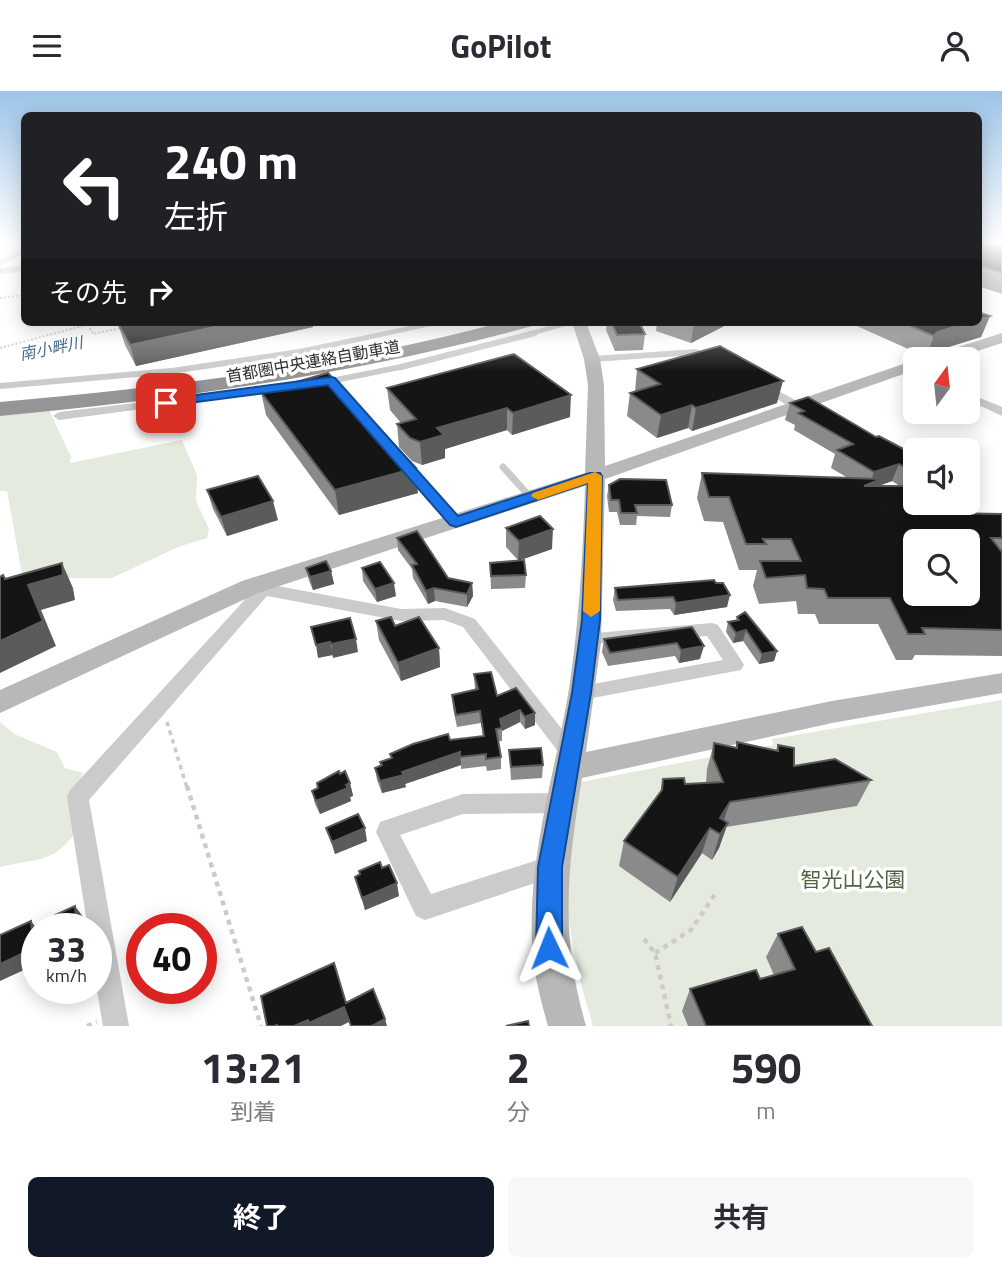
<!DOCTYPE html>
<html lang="ja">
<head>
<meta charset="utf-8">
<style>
	:root { --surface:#fff; --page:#f7f7f7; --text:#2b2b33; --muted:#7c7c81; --accent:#111827 }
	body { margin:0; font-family:"Titillium Web","Noto Sans JP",sans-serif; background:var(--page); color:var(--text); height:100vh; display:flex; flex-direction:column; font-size:26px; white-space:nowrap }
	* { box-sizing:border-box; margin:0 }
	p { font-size:23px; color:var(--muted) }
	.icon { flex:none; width:38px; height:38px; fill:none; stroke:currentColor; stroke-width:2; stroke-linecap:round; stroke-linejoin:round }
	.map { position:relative; height:935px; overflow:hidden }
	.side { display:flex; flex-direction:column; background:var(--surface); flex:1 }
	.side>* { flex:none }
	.banner { position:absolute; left:21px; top:21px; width:961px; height:214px; border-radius:10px; box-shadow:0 4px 18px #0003; background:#202124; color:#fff; overflow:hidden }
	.needle { width:46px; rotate:15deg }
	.controls { position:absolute; left:903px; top:256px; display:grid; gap:14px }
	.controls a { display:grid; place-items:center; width:77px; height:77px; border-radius:10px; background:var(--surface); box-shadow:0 4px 18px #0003; font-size:35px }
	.speed { position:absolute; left:21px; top:822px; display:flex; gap:14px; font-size:35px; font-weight:700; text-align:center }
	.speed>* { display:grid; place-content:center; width:91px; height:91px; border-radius:50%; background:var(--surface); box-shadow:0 4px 18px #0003; line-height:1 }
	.speed small { font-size:18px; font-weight:400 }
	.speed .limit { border:10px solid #d22; background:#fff; color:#111 }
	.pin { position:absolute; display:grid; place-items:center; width:60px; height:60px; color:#fff; margin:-30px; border-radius:14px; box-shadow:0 4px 10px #0006 }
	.me { position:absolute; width:77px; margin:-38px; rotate:358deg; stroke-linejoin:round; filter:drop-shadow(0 0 5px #0008) }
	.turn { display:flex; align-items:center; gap:24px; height:147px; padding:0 28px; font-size:32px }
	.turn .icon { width:91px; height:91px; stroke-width:2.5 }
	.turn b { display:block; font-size:49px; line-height:60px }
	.then { display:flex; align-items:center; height:66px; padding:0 28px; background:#0003; gap:14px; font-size:26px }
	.eta { display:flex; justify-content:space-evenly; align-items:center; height:119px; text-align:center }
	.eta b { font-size:42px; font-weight:700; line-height:49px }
	.primary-button { display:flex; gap:14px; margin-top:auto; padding:14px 28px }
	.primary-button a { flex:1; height:80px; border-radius:10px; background:var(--accent); color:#fff; font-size:28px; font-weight:700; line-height:80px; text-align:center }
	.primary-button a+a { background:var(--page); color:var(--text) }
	header { display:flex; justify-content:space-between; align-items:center; height:91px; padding:0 28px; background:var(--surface); font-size:32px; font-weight:700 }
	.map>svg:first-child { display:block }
	.green { fill:#e4eadd }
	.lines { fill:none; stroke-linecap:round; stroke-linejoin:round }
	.street-tunnel { stroke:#d5d5d5; stroke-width:11; stroke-dasharray:11 6; stroke-linecap:butt }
	.path-far2 { stroke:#cbcbcb; stroke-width:2; stroke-dasharray:2 2; stroke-linecap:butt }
	.path-far1 { stroke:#cbcbcb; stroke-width:3.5; stroke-dasharray:4.5 4.5; stroke-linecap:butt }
	.path { stroke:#cbcbcb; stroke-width:4.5; stroke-dasharray:5 5; stroke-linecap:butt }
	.lane-far2 { stroke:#cbcbcb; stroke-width:4.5 }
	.lane-far1 { stroke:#cbcbcb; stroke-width:6 }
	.lane { stroke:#cbcbcb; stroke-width:7 }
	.street { fill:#cbcbcb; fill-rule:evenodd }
	.secondary { fill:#b8b8b8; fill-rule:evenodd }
	.highway { fill:#959595; fill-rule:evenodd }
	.wall { fill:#8a8a8a; fill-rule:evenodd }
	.shaded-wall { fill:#5b5b5b }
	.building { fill:#151515; stroke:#5b5b5b; stroke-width:2; fill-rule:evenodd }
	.route { fill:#1a73e8; stroke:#114b97; stroke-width:2 }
	.slow { fill:#f59e0b }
	.labels { text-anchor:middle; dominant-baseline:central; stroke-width:7; stroke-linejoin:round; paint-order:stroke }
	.far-water-label { font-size:16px; font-style:italic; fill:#446b89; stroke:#fff }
	.far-street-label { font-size:16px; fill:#2e2e2e; stroke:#fff }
	.near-park-label { font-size:21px; fill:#506640; stroke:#fff }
</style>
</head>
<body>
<header><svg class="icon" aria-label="menu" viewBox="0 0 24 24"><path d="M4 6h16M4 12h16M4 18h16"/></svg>GoPilot<svg class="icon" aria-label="person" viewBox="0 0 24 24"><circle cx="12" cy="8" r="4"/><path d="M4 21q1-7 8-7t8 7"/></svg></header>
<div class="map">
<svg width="1002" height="935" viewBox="0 0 1002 935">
	<rect width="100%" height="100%" fill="#fff"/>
	<path class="green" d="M49,319L71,366L70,372L182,349L197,384L196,410L209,438L207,447L178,456L112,487H70L24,494L7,400H0V325Z
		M1002,609V935H593L579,886L564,801L581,691L773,654L772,648Z
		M0,631L14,643L57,661L65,677L83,682L72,707L76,741C52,774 35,767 0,776Z"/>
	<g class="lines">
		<path class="street-tunnel" d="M167,306L169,287"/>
		<path class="path-far2" d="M0,207L24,204
			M90,237L93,243L121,237
			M0,257L97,231"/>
		<path class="path-far1" d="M167,631L187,697"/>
		<path class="path" d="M187,695L261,935
			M644,848L655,862L671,935
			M655,862L691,839L715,803
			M87,935L97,931"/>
		<path class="lane-far2" d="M529,243L571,231"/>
		<path class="lane-far1" d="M401,276L535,242"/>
		<path class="lane" d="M503,376L531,407"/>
		<path class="street" d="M24,156V162L0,175V169Z
			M24,174V180L0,183V177Z
			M429,231H449L299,264L171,283L0,298V292L171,277L299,258Z
			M696,258L723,270L717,273L695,264L592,271L587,268L592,265Z
			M401,273L405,274V278L331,293L59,329L53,325L59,321L161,309L163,303H171L173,308L331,287Z
			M761,291L803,313L805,316L803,319H795L757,296L755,294Z
			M968,302L1002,316V325L968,309Z
			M404,369L409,370L460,428L462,431L460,434H450L399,376L397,373Z
			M256,491L401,518L445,517L475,528L580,661L577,667L570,669L563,667L463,536L444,529L401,530L267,505L89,709L129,935H103L96,894V838H88L67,706L70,699L252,501L248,497L250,493Z
			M712,532L718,534L741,569L744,574L741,579L582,609L575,607L573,602L575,597L582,595L723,569L707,545L589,553L583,551L580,547L583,543Z
			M561,702L569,705L572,712L569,719L561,722L463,723L400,744L431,803L550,765L558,768L562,776L558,784L550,787L425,829L416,825L376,741L380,731L463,703Z"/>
		<path class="secondary" d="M572,231H586L600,268L604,294L605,375L915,269V279L605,388L601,551L586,661L832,610L1002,582V602L832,632L582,687C567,778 560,845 586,935H548C540,907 533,880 532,851C528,765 555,682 569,598C579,531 583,463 585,395L258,502L0,622V599L242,490L585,382L588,294L584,268Z
			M1002,242V252L953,268H928L930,265Z"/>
		<path class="highway" d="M503,231H535L532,235C357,283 180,308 0,325V311C170,296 338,275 503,231Z"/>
	</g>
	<path class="wall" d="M978,151H1002V203L978,195Z
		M990,225L981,246L929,262L926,266L848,231H978Z
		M126,231H312L313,236L136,275L125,254L118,233Z
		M607,231H639L645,243L643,259L615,260L606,239Z
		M657,231H732L691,252L656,240Z
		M637,278L777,312L692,340L688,337L657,347L627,325L630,302L635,301Z
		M387,297L570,326L512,344L507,339L445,358V367L422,374L412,370L399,356L397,333L401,332L390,319Z
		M261,301L418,402L339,424L266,324Z
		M790,312L876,346L915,364L914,368L915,369V394L912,395L946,422L1002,423V565L915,564L912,569H896L878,533H819L815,523H798L796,510L759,513L753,495L757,479H739L723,431L704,430L697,407L702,382L848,387L831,377L835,363L794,339L795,334L785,329ZM892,390L900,395H879Z
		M609,394L672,414L670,426L637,425L636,434H620L617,421H609L607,405Z
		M207,399L278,429L227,445L213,418Z
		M506,437L552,458L520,469L526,484L525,497L491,498L490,472L518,469L506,456Z
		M397,447L448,487L472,492L473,505L467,516L435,510L428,513L413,487L412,478L398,459Z
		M306,477L331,480L334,493L313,499L309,490Z
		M362,477L396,505L377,511L363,490Z
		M716,492L727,516L674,524L670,518L616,520L613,509L615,497Z
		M737,526L777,560L774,570L759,573L743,550L733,552L726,541L728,531L736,530Z
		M376,530L395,535L439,557L440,576L401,590L379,549Z
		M692,536L700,568L679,572L675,565L608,575L602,561L604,548Z
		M474,583L497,605L535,622V634L525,638L520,631L502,640V650H498L501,666V678L487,680L486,675L461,678V674L405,693L406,696L382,702L377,689L375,677L381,675L380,671L391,667L390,663L450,649L483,645L481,632L457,636L453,617L452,604L475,599Z
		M737,651L776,659L778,654L794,675L871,689L857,715L726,736L719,757L712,769L702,762L670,811L619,775L624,750L660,702L663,688L685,693L706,692L707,678L714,652L736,656Z
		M509,659L543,674L542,687L511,689Z
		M340,683L350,692L353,705L350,706L351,710L320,723L315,713L312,700L318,697Z
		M326,737L367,750L335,763Z
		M355,786L399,805L365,819Z
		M778,843L816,861L872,935H688L682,920L690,898L760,888L774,884L766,866Z"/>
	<path class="shaded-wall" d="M990,225L981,246L929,262L926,266L934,245L937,241L971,231H978V229Z
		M238,231H312L313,236L136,275L130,254Z
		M696,231H732L691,252L694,232Z
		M783,290L777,312L692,340L696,317Z
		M571,304L570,326L512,344L513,322Z
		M692,314L688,337L657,347L661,324Z
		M507,317V339L445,358V367L422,374L420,351L437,337Z
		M899,373L892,390L878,395H864L870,392L874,381Z
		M416,377L418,402L339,424L335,399Z
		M915,379V394L905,398L912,380Z
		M273,410L278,429L227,445L221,426Z
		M553,438L552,458L518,470L519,450Z
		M62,472L73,497L75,509L41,519L56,555L0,582V550L28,494Z
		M331,480L334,493L313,499L310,486Z
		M394,492L396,505L377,511L375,498Z
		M472,492L473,505L467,516V503Z
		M434,497L435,510L428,513L426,500Z
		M730,504L727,516L674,524L676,512Z
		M746,539L743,550L733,552L736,542Z
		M356,548L358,561L333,567L331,553Z
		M330,551L333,564L318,567L316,554Z
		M704,555L700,568L679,572L681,559Z
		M439,557L440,576L401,590L398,572Z
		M777,560L774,570L759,573L762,563Z
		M520,619V631L502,640L500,628Z
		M535,622V634L525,638V626Z
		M460,661L461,674L405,693L406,696L382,702L380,690L402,681Z
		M350,692L353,705L350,706L351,710L320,723L316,710Z
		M730,711L721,737L720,727Z
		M728,732L719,757L712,769L720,743Z
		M365,737L367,750L335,763L332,751Z
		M710,737L702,762L670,811L678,786Z
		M397,792L399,805L365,819L362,807Z
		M75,815L84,827L85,834L88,838H82L76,826Z
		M31,830L37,838V873L0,890V873Z
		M344,916L349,931L341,935H294L308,929Z
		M385,928L387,935H372Z"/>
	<path class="building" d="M978,151H1002V182L978,175Z
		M978,221L990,225L978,229Z
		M126,231H238L130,254L118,233Z
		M611,231H639L645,243L617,244Z
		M901,231H971L937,241L934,245Z
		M720,255L783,290L696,317L692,314L661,324L630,302L660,293L637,278Z
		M514,263L571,304L513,322L507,317L437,337L444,344L420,351L410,347L397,333L416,328L387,297Z
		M328,282L416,377L335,399L261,301Z
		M808,306L876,346L879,345L915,364L911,366L915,369V379L912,380L899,373L874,381L837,359L853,353L798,322L804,320L790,312Z
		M702,382L881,388L864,395H915V411H939L946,422L1002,423V447H991L1002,461V539L922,537L925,543H908L890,507H828L824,498L807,497L805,484L766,487L760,470H801L791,448H763L766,453H746L729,406H709ZM915,450H968V502H915Z
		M258,385L273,410L221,426L207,399Z
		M620,388L666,389L672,414H635L637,422H621L619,409H611L609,394Z
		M540,425L553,438L519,450L506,437Z
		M417,440L448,487L472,492L467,503L434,497L426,500L412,474L417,473L397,447Z
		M524,469L526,484L491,485L490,472Z
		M326,470L331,480L310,486L306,477Z
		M380,471L394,492L375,498L362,477Z
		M62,472L63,484L28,494L43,530L0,550V486L3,484L5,488Z
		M714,489L716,492H723L730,504L676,512L673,506L618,509L615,497Z
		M745,521L777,560L762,563L746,539L736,542L728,531L739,529L737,526Z
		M391,526L395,535L419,526L439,557L398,572L376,530Z
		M350,527L356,548L331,553L330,551L316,554L311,536Z
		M692,536L704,555L681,559L677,552L610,562L604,548Z
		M491,581L497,605L516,597L535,622L525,626L520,619L500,628L502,637L496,638L501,666L486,668V663L460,666V661L402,681L404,684L380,690L375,677L382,674L380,671L392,667L390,663L413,653L448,643L450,649L484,645L480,620L456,624L452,604L478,598L474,583Z
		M737,651L778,660V654L794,657V675L835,668L871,689L730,711L720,727L728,732L720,743L710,737L678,786L624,750L662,699L663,688L684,687L685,693L723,691L713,667L714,652L737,657Z
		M541,657L543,674L511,676L509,659Z
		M339,680L340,683L345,680L350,692L346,694L348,697L316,710L312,700L318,697L317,692Z
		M358,723L365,737L332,751L326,737Z
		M380,771L382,777L389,774L397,792L362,807L355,786L360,783L359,780Z
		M75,815L76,826L80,829L82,838H57L55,824Z
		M31,830L34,857L0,873V844Z
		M802,836L816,861L829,857L872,935H706L690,898L756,879L760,888L795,878L778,843Z
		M334,872L346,912L373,898L385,928L372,935H351L344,916L309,932L308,929L294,935H277V934L274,935H267L261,905Z
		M528,930L529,935H506Z"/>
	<linearGradient id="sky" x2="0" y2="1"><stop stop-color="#9cc4e8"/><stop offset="0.54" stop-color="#fff"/><stop offset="1" stop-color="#fff" stop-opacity="0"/></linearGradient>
	<rect width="1002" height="281" fill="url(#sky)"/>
	<path class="route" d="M331,286L335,287L458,425L590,382H600L602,385L600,529L591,602L562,776V857L558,866L549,870L540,866L536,857L538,776L572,602L582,529L588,392L456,436L450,434L328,294L166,315L160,312L166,308Z"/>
	<path class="slow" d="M595,381L602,385L600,520L591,526L583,520L588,392L538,409L531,405L533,402Z"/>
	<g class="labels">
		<g class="far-water-label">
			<text transform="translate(51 257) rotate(-11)">南小畔川</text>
		</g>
		<g class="far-street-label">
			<text transform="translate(313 270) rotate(-10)">首都圏中央連絡自動車道</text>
		</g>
		<g class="near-park-label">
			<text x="853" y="788">智光山公園</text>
		</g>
	</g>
</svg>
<div class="controls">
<a><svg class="needle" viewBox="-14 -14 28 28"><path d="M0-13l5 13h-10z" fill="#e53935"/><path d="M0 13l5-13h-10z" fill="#7c7c81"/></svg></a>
<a><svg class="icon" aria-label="sound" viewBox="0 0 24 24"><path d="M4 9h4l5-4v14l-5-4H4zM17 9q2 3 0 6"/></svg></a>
<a><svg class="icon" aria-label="search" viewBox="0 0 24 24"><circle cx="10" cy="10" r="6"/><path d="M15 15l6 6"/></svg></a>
</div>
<div class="speed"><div>33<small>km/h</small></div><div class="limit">40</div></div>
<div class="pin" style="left:166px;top:312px;background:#d93025"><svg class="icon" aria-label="arrive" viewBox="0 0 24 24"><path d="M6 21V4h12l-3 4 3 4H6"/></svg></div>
<svg class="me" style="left:549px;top:857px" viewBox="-20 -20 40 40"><path d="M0-17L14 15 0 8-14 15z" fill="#1a73e8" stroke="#fff" stroke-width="4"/></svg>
<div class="banner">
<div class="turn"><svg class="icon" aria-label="left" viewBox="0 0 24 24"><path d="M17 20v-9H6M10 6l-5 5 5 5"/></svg><div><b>240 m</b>左折</div></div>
<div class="then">その先<svg class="icon" aria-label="right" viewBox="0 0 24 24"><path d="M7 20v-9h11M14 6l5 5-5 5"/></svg></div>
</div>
</div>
<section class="side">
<div class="eta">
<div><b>13:21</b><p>到着</p></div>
<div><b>2</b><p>分</p></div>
<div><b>590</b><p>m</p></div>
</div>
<div class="primary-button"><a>終了</a><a>共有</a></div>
</section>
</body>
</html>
